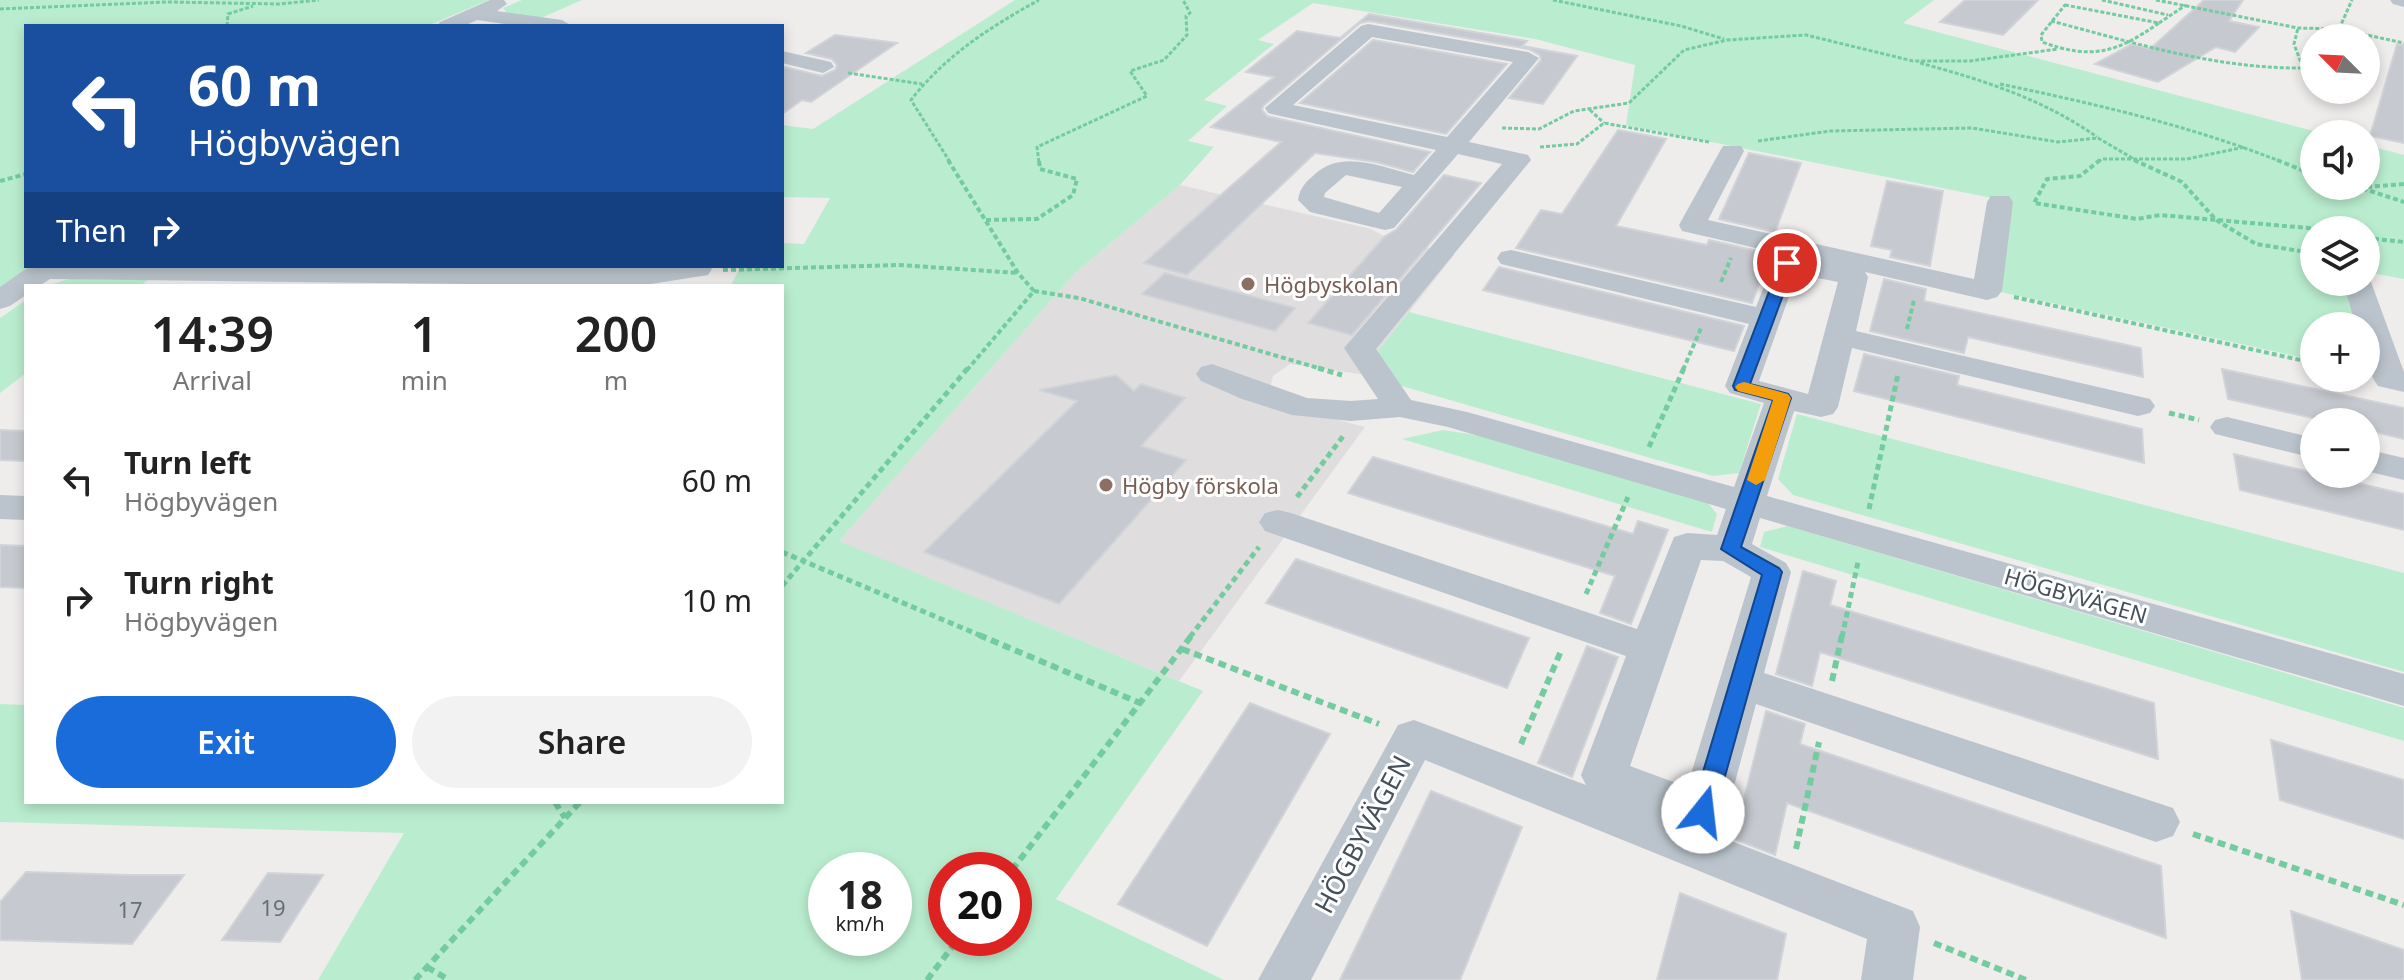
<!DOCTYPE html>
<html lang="en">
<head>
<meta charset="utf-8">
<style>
	:root { --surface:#fff; --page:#f2f2f2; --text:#222; --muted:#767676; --accent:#1b6cdb }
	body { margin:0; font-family:"Noto Sans",sans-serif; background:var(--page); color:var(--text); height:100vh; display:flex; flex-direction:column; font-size:30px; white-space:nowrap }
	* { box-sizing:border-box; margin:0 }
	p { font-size:26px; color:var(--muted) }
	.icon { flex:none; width:44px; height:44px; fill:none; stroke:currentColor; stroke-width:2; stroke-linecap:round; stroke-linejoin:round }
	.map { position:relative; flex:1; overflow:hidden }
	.sheet { position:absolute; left:24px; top:284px; width:760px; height:520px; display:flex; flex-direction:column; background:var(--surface); border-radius:0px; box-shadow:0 4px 12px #0003 }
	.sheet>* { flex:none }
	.top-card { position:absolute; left:24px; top:24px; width:760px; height:244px; border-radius:0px; box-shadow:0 4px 12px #0003; background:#1a4fa0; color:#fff; overflow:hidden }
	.needle { width:52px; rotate:294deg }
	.tools { position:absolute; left:2300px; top:24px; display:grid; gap:16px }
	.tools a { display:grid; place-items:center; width:80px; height:80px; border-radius:50%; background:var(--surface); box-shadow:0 4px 12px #0003; font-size:40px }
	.speed { position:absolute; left:808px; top:852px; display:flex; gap:16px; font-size:40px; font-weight:700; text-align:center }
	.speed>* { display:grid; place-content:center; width:104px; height:104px; border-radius:50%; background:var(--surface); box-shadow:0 4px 12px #0003; line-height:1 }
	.speed small { font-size:20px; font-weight:400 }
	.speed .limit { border:12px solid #d22; background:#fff; color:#111 }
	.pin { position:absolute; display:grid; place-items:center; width:68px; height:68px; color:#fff; margin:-34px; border:4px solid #fff; border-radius:50%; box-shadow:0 2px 8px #0007 }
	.me { position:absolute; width:88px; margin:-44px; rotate:16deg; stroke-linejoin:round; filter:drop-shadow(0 0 6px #0008) }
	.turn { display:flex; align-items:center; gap:28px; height:168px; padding:0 32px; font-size:36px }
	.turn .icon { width:104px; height:104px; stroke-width:2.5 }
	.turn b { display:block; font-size:56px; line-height:68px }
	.then { display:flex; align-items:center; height:76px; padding:0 32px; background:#0003; gap:16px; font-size:30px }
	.eta { display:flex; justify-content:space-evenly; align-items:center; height:136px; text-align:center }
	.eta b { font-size:48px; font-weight:600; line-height:56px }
	.action { display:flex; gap:16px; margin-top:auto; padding:16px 32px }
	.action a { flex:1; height:92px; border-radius:48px; background:var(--accent); color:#fff; font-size:32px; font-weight:600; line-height:92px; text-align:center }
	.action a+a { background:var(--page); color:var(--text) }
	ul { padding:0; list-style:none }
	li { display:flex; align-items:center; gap:24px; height:120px; padding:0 32px }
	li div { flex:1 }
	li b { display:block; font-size:30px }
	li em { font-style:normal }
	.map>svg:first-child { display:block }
	.education { fill:#e0ddde }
	.green { fill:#baedcf; fill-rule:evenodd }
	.building { fill:#c6c9cf; stroke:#d0d3d8; stroke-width:2 }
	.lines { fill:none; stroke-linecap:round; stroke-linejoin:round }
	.path-far3 { stroke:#73cba0; stroke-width:3; stroke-dasharray:4 2; stroke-linecap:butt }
	.path-far2 { stroke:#73cba0; stroke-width:4; stroke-dasharray:5 3; stroke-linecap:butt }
	.path-far1 { stroke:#73cba0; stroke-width:5; stroke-dasharray:6 4; stroke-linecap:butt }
	.path { stroke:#73cba0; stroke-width:6; stroke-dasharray:8 5; stroke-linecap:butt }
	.minor { fill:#bbc4cc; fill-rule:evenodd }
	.route { fill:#1b6cdb; stroke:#12468e; stroke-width:2 }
	.slow { fill:#f59e0b }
	.education-dot { fill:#8d6e63; stroke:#fff; stroke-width:3 }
	.labels { text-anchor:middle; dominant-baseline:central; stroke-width:6; stroke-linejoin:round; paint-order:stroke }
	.education-label { font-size:22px; fill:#785e54; stroke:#fff; text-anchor:start }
	.street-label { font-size:22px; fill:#455059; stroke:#fff }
	.near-number-label { font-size:22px; fill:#656e76 }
	.near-street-label { font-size:26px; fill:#455059; stroke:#fff }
</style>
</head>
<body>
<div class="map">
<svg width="2404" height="980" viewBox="0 0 2404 980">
	<rect width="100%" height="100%" fill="#efecec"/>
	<path class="education" d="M1180,185L1371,229L1387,238L1455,254L1360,374L1290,364L1273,376L1269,392L1305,411L1365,427L1179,681L838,542L1075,273Z"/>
	<path class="green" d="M0,0H489L427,26H26V266H31L0,287Z
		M522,0H582L541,18L508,14L503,8Z
		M1015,0H1934L1903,23L2325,134H2314V186H2366V145L2404,155V279L2366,272V230H2314V282H2351L2365,326H2314V360L1996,291L2007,201L1626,125L1635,65L1535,39L1313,3L1258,40L1274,44L1204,100L1227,106L1188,141L1214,147L1180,185L1075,273L839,541L1203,691L1056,899L1224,980H318L404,833L0,822V704L26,705V802H782V286L731,285L741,266H782V243L804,244L830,198L782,197V125L813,129ZM826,870H894V938H826ZM946,870H1014V938H946Z
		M69,279L148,280L140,286H46Z
		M26,300V373L0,393V318Z
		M1409,312L1761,404L1739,473L1713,476L1360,374Z
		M1797,414L2404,573V672L1793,495L1778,479Z
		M1443,430L1482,436L1708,503L1717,514L1712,532L1402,439Z
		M1788,526L2404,708V741L1760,547L1764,532Z"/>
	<path class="building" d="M1965,0H2038L2003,35L1940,22Z
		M2204,0H2243L2229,21L2259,27L2235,52L2216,47L2158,82L2095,64L2132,44L2150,49Z
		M1369,14L1527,41L1522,46L1577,56L1543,104L1509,98L1541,60L1540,55L1529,49L1369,21L1360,23L1263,106L1262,110L1267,116L1430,152L1413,172L1376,162L1315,153L1187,275L1144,263L1281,142L1211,127L1274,77L1246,72L1297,31L1340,38Z
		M835,35L897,43L811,102L802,100L782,114V69L785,67L822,76L835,70L837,65L832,59L806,53Z
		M1373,40L1507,64L1446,134L1300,103Z
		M2397,44L2404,45V143L2370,136Z
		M1618,130L1666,139L1616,226L1707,245L1709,240L1770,254L1752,303L1516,248L1541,210L1562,214Z
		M1749,153L1801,163L1775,232L1719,219Z
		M1444,175L1481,183L1352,335L1308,323L1385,236L1396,230Z
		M1887,181L1943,191L1930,266L1890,257L1892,250L1871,246Z
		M1499,267L1503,268L1744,326L1734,351L1483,290Z
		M1165,273L1295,308L1275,331L1142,294Z
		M1884,279L1926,289L1924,301L2141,348L2143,377L1968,337L1964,353L1870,331Z
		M1864,354L1959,376L1957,385L2142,429L2144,463L1854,391Z
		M2222,369L2404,408V439L2366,430V422H2330L2228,399Z
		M1116,375L1134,391L1141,384L1185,398L1141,446L1186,460L1059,604L924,552L1077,401L1039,390Z
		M0,430L26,431V461L0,460Z
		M2234,454L2404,494V530L2240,490Z
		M1373,457L1633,534L1638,521L1668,530L1631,624L1600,613L1615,576L1348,493Z
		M0,545L26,546V588L0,587Z
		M1296,559L1529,638L1507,688L1266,603Z
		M1803,571L1836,581L1830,605L2154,703L2158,759L1820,652L1812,686L1776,674Z
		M1587,646L1618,657L1572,777L1538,763Z
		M1250,703L1330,734L1207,946L1118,904Z
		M1766,711L1805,724L1800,744L2161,866L2166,938L1787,803L1775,855L1734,839Z
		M2271,740L2404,780V839L2280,800Z
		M1431,791L1522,827L1460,980H1340Z
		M26,872L129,875H184L132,944L0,940V902Z
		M268,873L323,875L280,942L222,940Z
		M1680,893L1786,934L1777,980H1657Z
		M2291,911L2404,950V980H2302Z"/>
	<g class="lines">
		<path class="path-far3" d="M1553,0L1681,26L1724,39
			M2102,0L2168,15
			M2156,0L2298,28L2339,29L2352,0
			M2065,5L2159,23C2116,53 2092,60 2042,42L2041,35Z
			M0,9L168,2L279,4L319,0
			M2051,21C2135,43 2216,69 2303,68L2294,44L2298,28
			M2159,23L2186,5
			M227,26L228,14L253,6
			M2339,29L2404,43
			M1920,63C1983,80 2043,99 2097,137
			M848,73L922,84
			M2000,84C2096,104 2191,126 2282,162
			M1590,110L1604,123
			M1502,128L1539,129L1574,111L1629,103L1684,50L1727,40L1806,35L1913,61H1970L2058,49
			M1758,141L1830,131L1972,128L2058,142L2098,138L2139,162
			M1540,147L1577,144L1604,123L1709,142
			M950,162L911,100C945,56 990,27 1039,0
			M1039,162L1037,147L1147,96L1130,71L1164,60L1187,35L1186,16L1190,13L1183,0
			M2098,162L2102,159H2187L2245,147"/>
		<path class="path-far2" d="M948,160L1018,273L1034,291L967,370
			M2100,160L2080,176L2047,179L2034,203L2137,219L2160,215L2331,230
			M2134,160L2182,182L2216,220L2256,244L2312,253
			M2277,160L2314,175
			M0,181L26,174
			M2355,186L2404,202
			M2367,187L2404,184
			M986,220L1037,219L1073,195L1077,179L1040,169L1039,160
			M2366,238L2404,242
			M723,270L899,265L1018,273
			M1721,282L1731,258
			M1034,291L1079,298L1325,370
			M2014,297L2314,363
			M1907,329L1914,300
			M1683,370L1701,328"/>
		<path class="path-far1" d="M1318,368L1342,375
			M2169,413L2199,420
			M1649,447L1684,368
			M1297,497L1344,435
			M1869,509L1898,374
			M782,552L984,637
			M782,586L968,368
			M1586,594L1628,497
			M1190,637L1259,547
			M1842,637L1858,562"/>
		<path class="path" d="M979,635L1140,703
			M1182,649L1379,724
			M1832,681L1842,635
			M1521,744L1561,651
			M555,802L565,818
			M2193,834L2404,905
			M1796,849L1819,742
			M1012,870L1192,635
			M1934,943L2026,980
			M427,967L449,980
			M415,980L580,802
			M927,980L959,938"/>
		<path class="minor" d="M490,0H504L507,4L497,11L562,20L572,26H518L477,20L464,26H437L440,22Z
			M2390,0H2404V7L2393,4Z
			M1368,24L1528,52L1539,58L1469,142L1528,155L1531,160L1376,349L1411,400L1467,412L1734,487L1764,403L1730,393L1725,386L1749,324L1501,264L1497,258L1501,252L1511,250L1756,307L1773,263L1777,257L1787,255L1682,231L1679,225L1720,151L1723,146H1741L1744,151L1708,220L1974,279L1987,202L1991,196H2009L2013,202L2002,291L1997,297L1987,300L1865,272L1868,277L1856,331L2150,399L2155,406L2150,413L2138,416L1852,348L1838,407L1833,414L1821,417L1794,411L1767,496L2404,674V706L1760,518L1752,544L1786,563L1791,572L1764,673L2173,808L2180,822L2173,836L2156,842L1756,704L1727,812L1720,826L1705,831L1913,911L1920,927L1913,980H1861L1867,939L1425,760L1311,980H1258L1398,725L1414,720L1586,785L1581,775L1626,656L1265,531L1259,522L1265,513L1278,510L1291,513L1637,629L1674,537L1687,533L1717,535L1726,509L1448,427L1400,417L1351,421L1292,415L1242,399L1201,381L1196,374L1201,367L1212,364L1307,398L1351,401L1378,399L1344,348L1502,164L1458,154L1394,228L1385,230L1310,212L1298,200C1300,187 1306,182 1315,174C1343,149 1381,167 1414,175L1436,150L1276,115L1268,113L1265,108L1361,26ZM1372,37L1513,62L1447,137L1293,105ZM1346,175L1402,187L1379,213L1324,197L1325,193ZM1797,274L1838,282L1808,394L1759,381ZM1701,560L1723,561L1751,577L1687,787L1630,766Z
			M782,51L831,62L834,67L823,73L782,63Z
			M30,266H710L712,269L708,275L638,286L50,279L39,286H26V295L10,306L0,309V287Z
			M2366,276L2371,282L2404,372V392L2378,386C2365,368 2366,347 2366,326H2356L2343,282H2366Z
			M2227,417L2314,438V458L2215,434L2210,427L2215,420Z
			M2366,449L2404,458V480L2366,471Z
			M0,495L26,496V520L0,519Z"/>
	</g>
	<path class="route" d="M1787,258L1795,263L1750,384L1788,394L1791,398L1741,547L1779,568L1782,572L1715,812L1712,819L1703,822L1695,819L1691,812L1762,575L1721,549L1773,400L1735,390L1733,386L1780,263Z"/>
	<path class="slow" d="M1744,382L1788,394L1791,398L1765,480L1756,485L1747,480L1773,400L1738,391L1735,387L1738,384Z"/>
	<g class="education-dot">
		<circle cx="1248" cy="284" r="8"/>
		<circle cx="1106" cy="485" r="8"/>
	</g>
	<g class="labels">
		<g class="education-label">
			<text x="1264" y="284">Högbyskolan</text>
			<text x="1122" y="485">Högby förskola</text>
		</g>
		<g class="street-label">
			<text transform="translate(2076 595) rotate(16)">HÖGBYVÄGEN</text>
		</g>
		<g class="near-number-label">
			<text x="273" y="907">19</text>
			<text x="130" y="909">17</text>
		</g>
		<g class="near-street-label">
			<text transform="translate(1362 834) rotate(-62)">HÖGBYVÄGEN</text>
		</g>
	</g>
</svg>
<div class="tools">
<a><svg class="needle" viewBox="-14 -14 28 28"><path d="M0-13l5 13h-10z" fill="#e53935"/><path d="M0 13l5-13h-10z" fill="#767676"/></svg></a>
<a><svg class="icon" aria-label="sound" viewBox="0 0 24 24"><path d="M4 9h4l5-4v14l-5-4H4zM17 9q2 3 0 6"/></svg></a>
<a><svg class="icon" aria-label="layers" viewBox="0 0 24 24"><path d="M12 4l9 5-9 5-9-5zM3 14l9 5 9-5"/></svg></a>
<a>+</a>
<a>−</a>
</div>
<div class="speed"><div>18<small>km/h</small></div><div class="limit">20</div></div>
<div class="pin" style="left:1787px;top:263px;background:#d93025"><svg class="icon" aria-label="arrive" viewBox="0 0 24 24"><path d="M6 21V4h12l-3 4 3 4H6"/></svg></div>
<svg class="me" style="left:1703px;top:812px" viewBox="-20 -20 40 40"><circle r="19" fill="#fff"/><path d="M0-13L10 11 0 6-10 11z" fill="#1b6cdb"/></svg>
<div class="top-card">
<div class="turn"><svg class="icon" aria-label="left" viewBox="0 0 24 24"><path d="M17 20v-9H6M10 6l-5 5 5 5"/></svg><div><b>60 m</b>Högbyvägen</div></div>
<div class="then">Then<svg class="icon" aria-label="right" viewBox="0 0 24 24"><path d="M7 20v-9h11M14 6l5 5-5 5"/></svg></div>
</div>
<section class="sheet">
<div class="eta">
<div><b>14:39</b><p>Arrival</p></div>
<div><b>1</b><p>min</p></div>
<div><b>200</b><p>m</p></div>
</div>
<ul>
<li><svg class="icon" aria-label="left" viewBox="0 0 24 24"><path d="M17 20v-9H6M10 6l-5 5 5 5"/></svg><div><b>Turn left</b><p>Högbyvägen</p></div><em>60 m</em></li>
<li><svg class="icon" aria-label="right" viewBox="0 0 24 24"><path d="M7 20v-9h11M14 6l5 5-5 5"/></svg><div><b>Turn right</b><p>Högbyvägen</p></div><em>10 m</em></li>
</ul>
<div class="action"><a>Exit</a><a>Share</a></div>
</section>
</div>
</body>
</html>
